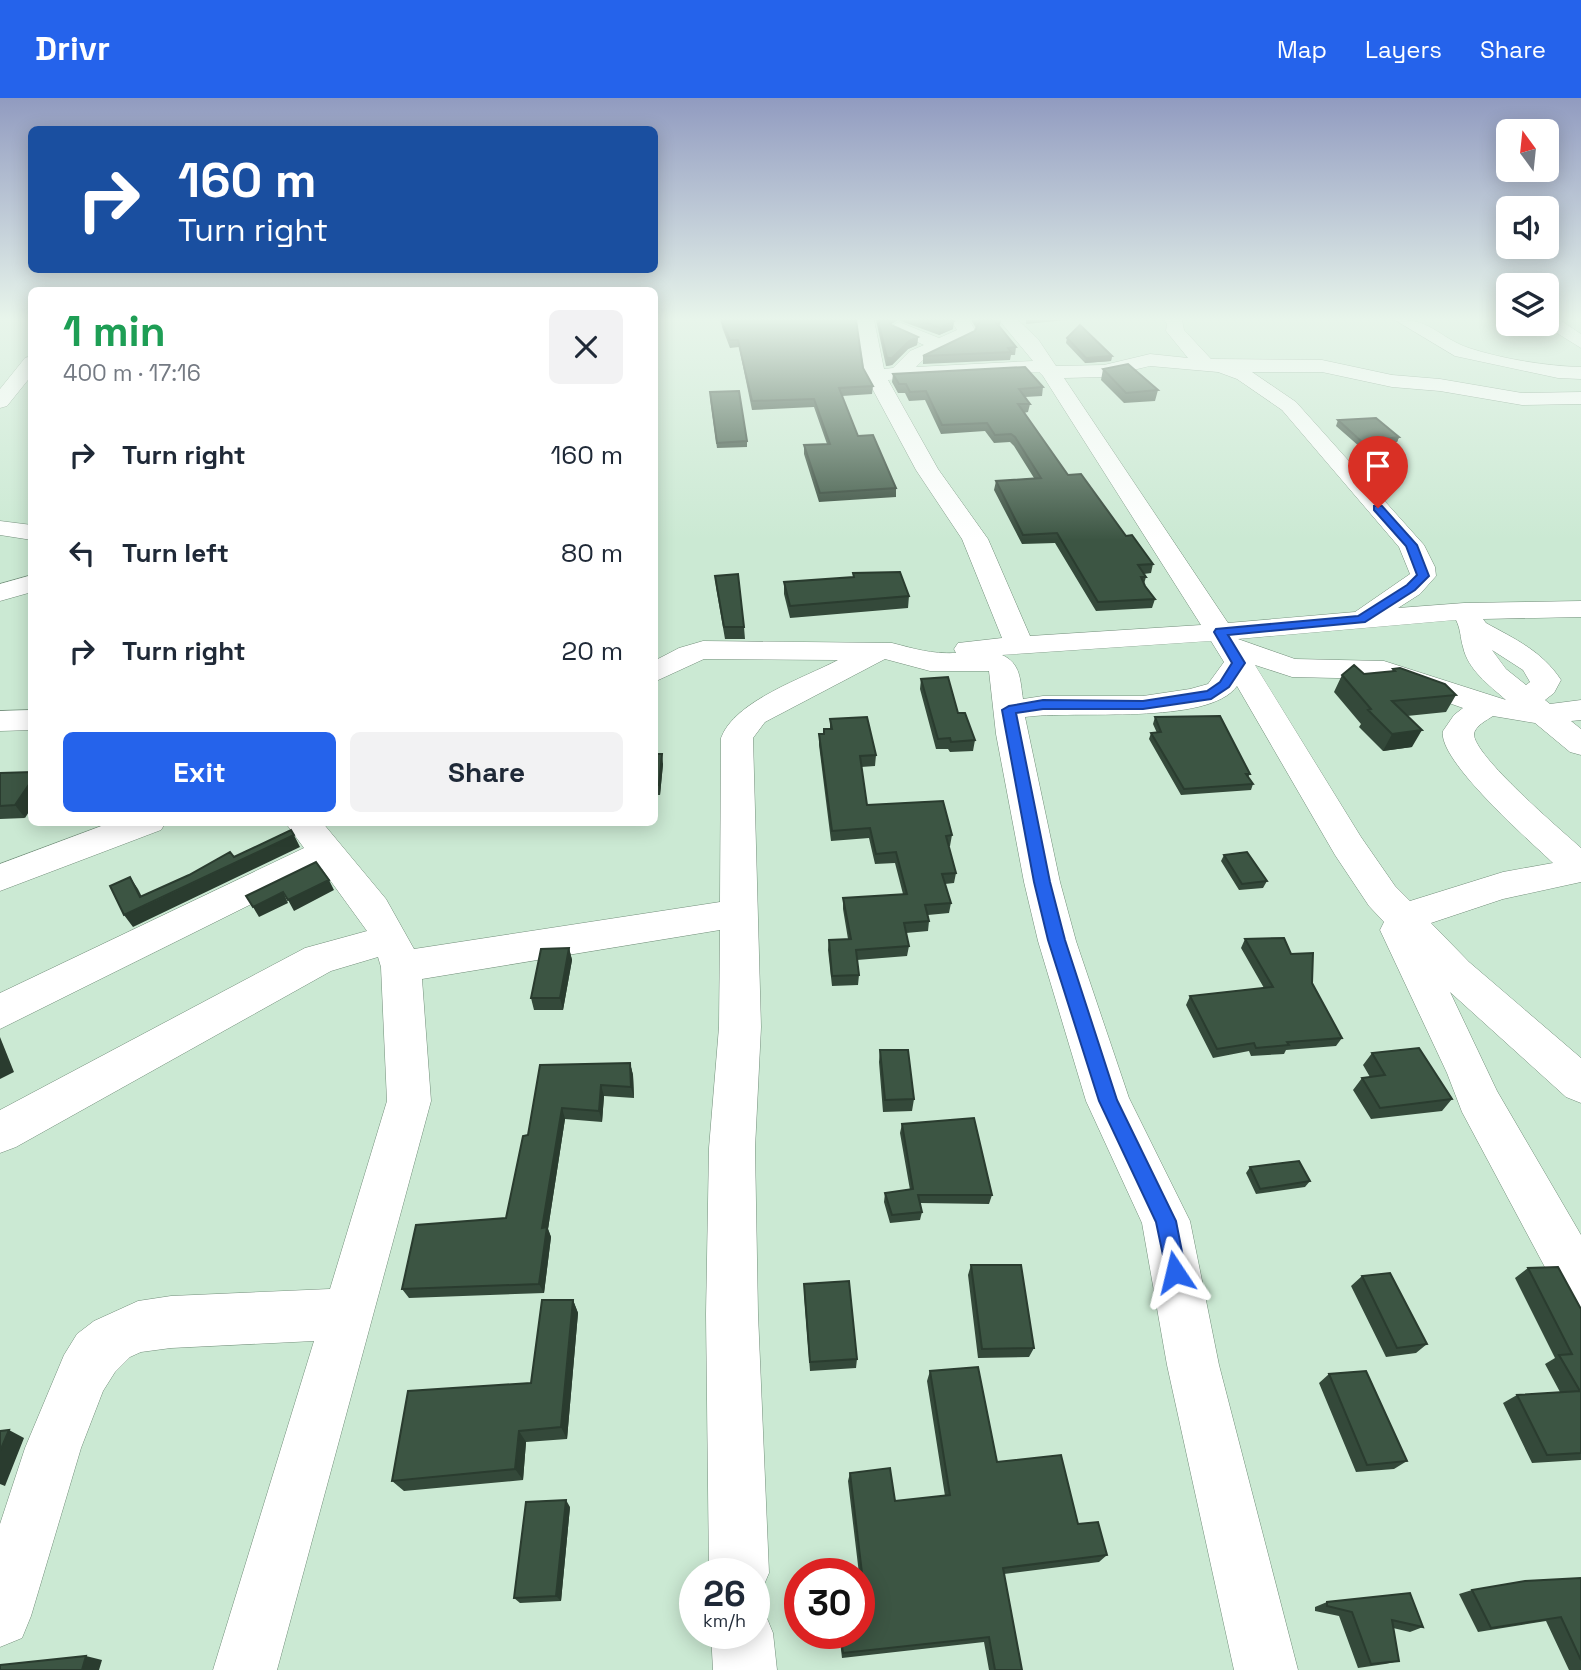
<!DOCTYPE html>
<html lang="en">
<head>
<meta charset="utf-8">
<style>
	:root { --surface:#fff; --page:#f2f2f3; --text:#1f2937; --muted:#747a83; --accent:#2563eb }
	body { margin:0; font-family:"Space Grotesk",sans-serif; background:var(--page); color:var(--text); height:100vh; display:flex; flex-direction:column; font-size:26px; white-space:nowrap }
	* { box-sizing:border-box; margin:0 }
	p { font-size:23px; color:var(--muted) }
	.icon { flex:none; width:38px; height:38px; fill:none; stroke:currentColor; stroke-width:2; stroke-linecap:round; stroke-linejoin:round }
	.map { position:relative; flex:1; overflow:hidden }
	.sheet { position:absolute; left:28px; top:189px; width:630px; height:539px; display:flex; flex-direction:column; background:var(--surface); border-radius:10px; box-shadow:0 4px 18px #0003 }
	.sheet>* { flex:none }
	.hud { position:absolute; left:28px; top:28px; width:630px; height:147px; border-radius:10px; box-shadow:0 4px 18px #0003; background:#1a4fa0; color:#fff; overflow:hidden }
	.needle { width:46px; rotate:345deg }
	.fabs { position:absolute; left:1496px; top:21px; display:grid; gap:14px }
	.fabs a { display:grid; place-items:center; width:63px; height:63px; border-radius:10px; background:var(--surface); box-shadow:0 4px 18px #0003; font-size:35px }
	.speed { position:absolute; left:679px; top:1460px; display:flex; gap:14px; font-size:35px; font-weight:700; text-align:center }
	.speed>* { display:grid; place-content:center; width:91px; height:91px; border-radius:50%; background:var(--surface); box-shadow:0 4px 18px #0003; line-height:1 }
	.speed small { font-size:18px; font-weight:400 }
	.speed .limit { border:10px solid #d22; background:#fff; color:#111 }
	.pin { position:absolute; display:grid; place-items:center; width:60px; height:60px; color:#fff; margin:-72px -30px; border-radius:50% 50% 50% 0; rotate:-45deg; box-shadow:0 0 7px #0007 }
	.pin .icon { rotate:45deg }
	.me { position:absolute; width:77px; margin:-38px; rotate:350deg; stroke-linejoin:round; filter:drop-shadow(0 0 5px #0008) }
	.turn { display:flex; align-items:center; gap:24px; height:147px; padding:0 35px; font-size:32px }
	.turn .icon { width:91px; height:91px; stroke-width:2.5 }
	.turn b { display:block; font-size:49px; line-height:60px }
	.round { display:grid; place-items:center; flex:none; width:74px; height:74px; border-radius:10px; background:var(--page) }
	.summary { display:flex; align-items:center; justify-content:space-between; height:119px; padding:0 35px }
	h1 { font-size:42px; font-weight:600; line-height:52px; color:#1e9e55 }
	.button { display:flex; gap:14px; margin-top:auto; padding:14px 35px }
	.button a { flex:1; height:80px; border-radius:10px; background:var(--accent); color:#fff; font-size:28px; font-weight:600; line-height:80px; text-align:center }
	.button a+a { background:var(--page); color:var(--text) }
	ul { padding:0; list-style:none }
	li { display:flex; align-items:center; gap:21px; height:98px; padding:0 35px }
	li div { flex:1 }
	li b { display:block; font-size:26px }
	li em { font-style:normal }
	header { display:flex; align-items:center; gap:42px; box-sizing:border-box; height:98px; padding:0 35px; background:var(--accent); color:#fff }
	header strong { font-size:33px }
	nav { display:flex; gap:38px; margin-inline-start:auto; font-size:24px }
	.map>svg:first-child { display:block }
	.lines { fill:none; stroke-linecap:round; stroke-linejoin:round }
	.minor-casing { stroke:#728e7a; stroke-width:1 }
	.minor { fill:#fff; fill-rule:evenodd }
	.wall { fill:#34493a }
	.shaded-wall { fill:#2a3c2f }
	.building { fill:#3c5543; stroke:#2a3c2f; stroke-width:2 }
	.route { fill:#2563eb; stroke:#184099; stroke-width:2 }
</style>
</head>
<body>
<header>
<strong>Drivr</strong>
<nav><a>Map</a><a>Layers</a><a>Share</a></nav>
</header>
<div class="map">
<svg width="1581" height="1572" viewBox="0 0 1581 1572">
	<rect width="100%" height="100%" fill="#cbe9d3"/>
	<g class="lines">
		<g class="minor-casing">
			<path id="minor" d="M856,222H874L884,271L893,270L910,253L924,247L893,233L890,229L899,224L939,240L957,232L951,222H969L976,234L973,238L924,261L916,269L1033,263L999,222H1018L1038,241L1056,268L1104,267L1150,256L1188,260L1166,233L1167,226L1164,222H1182L1184,232L1211,261L1322,262L1392,277L1440,281L1522,295L1581,294V306L1522,307L1440,293L1392,289L1322,274H1252L1296,304L1424,447L1435,469L1436,478L1420,496L1398,510L1464,505L1581,503V519L1483,521L1486,525C1515,541 1542,553 1561,582L1554,595L1545,602L1550,606L1581,602V622L1571,623L1581,631V657L1570,654L1535,625L1493,618C1487,622 1475,628 1474,636C1473,657 1562,733 1581,750V784L1503,801L1431,825L1469,864L1581,960V1005L1566,999L1450,894L1497,993L1581,1137V1210L1563,1203L1462,1014L1447,975L1380,832L1384,824L1369,808L1335,757L1237,588C1209,628 1073,612 1025,619L1060,784L1076,843L1129,1000L1190,1123L1219,1267L1298,1572H1234L1167,1267L1142,1125L1086,1003L1038,843L1024,784L996,636L989,573H930L885,561L765,624L753,640L761,929L755,1050L758,1216L769,1475L760,1496L754,1499V1475H709L706,1216L709,1050L719,929L720,832L422,881L431,1003L277,1572H213L314,1243L171,1250L141,1254L130,1259L115,1274L103,1293L81,1350L31,1518L22,1540L0,1549V1426L25,1350L64,1257L77,1236L94,1223L138,1203L171,1198L330,1191L387,1003L381,869L378,859L331,873L16,1049L0,1055V1012L305,850L367,833L322,771L0,931V895L304,750L285,724H322L386,801L414,851L720,804L721,640C734,603 804,580 838,562L704,561L654,584V563L679,550L703,543L892,545C916,551 930,556 956,555L954,551L958,545L1002,540L962,441L916,372L865,277ZM1150,268L1218,274L1237,281L1282,312L1399,449L1410,476L1355,514L1228,525L1064,280L1104,279ZM1039,274L1043,278L1201,527L1030,538L988,441L938,371L888,282ZM1456,522C1461,532 1460,539 1463,549C1468,572 1489,587 1506,602L1384,563L1295,561L1238,541ZM1211,543L1224,564L1208,586L1190,591L1143,598H1043L1023,601C1020,582 1021,565 1002,557ZM1492,552L1523,572L1530,584L1526,587L1506,571ZM1255,567L1292,579L1381,581L1463,610L1454,617L1443,633C1437,662 1531,744 1553,765L1503,774L1410,803L1395,788L1361,739Z
				M1395,222C1431,220 1439,240 1469,250C1502,261 1547,268 1581,269V281L1558,280L1455,258Z
				M1547,222H1560L1581,236V250L1544,227L1547,226Z
				M32,258V277L7,308L0,310V291L25,260Z
				M0,423L32,427V442L0,437Z
				M32,477V494L0,503V486Z
				M32,612V632L0,633V613Z
				M112,724H166L161,732L0,793V766Z
				M754,1509L764,1513L773,1535L777,1572H713L711,1535H754Z"/>
		</g>
		<use href="#minor" class="minor"/>
	</g>
	<path class="wall" d="M721,222L863,270L873,288L872,296L842,298L858,338L896,390V399L819,404L804,356V347L827,346L814,309L752,312L739,249L730,250L722,229Z
		M876,222H953V231L939,237L898,222L891,226V227L918,239L917,247L908,251L892,267L886,268Z
		M971,222H1001L1000,227H999L1016,249L1015,257H1011L1010,262L923,266V258L975,233L976,230Z
		M1067,240L1112,258L1111,263L1085,265L1066,245Z
		M1103,271L1158,292L1155,303L1124,305L1101,282Z
		M893,276L1043,289L1042,298L1025,299L1030,306L1028,314L1024,315L1068,377L1153,466L1151,475L1144,476L1146,479L1144,486L1155,501L1152,510L1096,513L1055,445L1022,446L994,392L996,383L1034,380L1014,348L1010,344L994,345L985,333L941,336L925,302L909,303L905,295H898L892,284Z
		M710,300L747,343V349L717,350Z
		M1338,322L1399,339L1397,344L1360,349L1336,328Z
		M853,475L909,498L908,510L790,520L784,496V484L853,479Z
		M715,478L744,529L745,541H725L716,489Z
		M1393,571L1456,597L1446,614L1407,618L1412,649L1383,653L1359,629L1361,626L1334,594L1342,577L1392,574Z
		M921,581L958,615L975,642L973,653L950,654L948,651H936L920,591Z
		M1155,619L1250,676L1248,679L1253,686L1251,692L1181,697L1149,641L1151,635H1157L1153,626Z
		M830,621L876,657L875,668L861,669L867,707L952,737L950,748H948L956,775L954,785L945,786L951,805L949,815L928,817L929,823L928,833L906,835L909,848L907,858L857,862L859,877L858,887L832,888L828,852L829,842L848,841L843,811V800L903,796L895,765L875,766L869,740L831,743L819,647V636H823L824,631H830Z
		M654,656L663,666L660,697H654Z
		M0,675L25,720L0,721Z
		M1224,757L1267,783L1263,790L1239,792L1221,763Z
		M1245,841L1291,856L1312,885L1342,940L1336,948L1286,952L1284,956L1251,958L1249,953L1213,960L1186,907L1190,898L1264,890L1241,850Z
		M569,850L572,862L563,912H534L531,900Z
		M880,952L914,1001L912,1013L883,1014L879,964Z
		M1372,955L1452,1001L1442,1013L1371,1021L1353,992L1362,980L1370,979L1363,967Z
		M630,965L633,977L634,1000L604,998L602,1024L565,1021L548,1131L551,1139L544,1195L409,1200L402,1191L506,1120L528,1037L540,967Z
		M902,1026L992,1097L989,1106L920,1105L922,1114L920,1122L890,1125L884,1104L885,1095L910,1092L900,1035Z
		M1250,1069L1310,1083L1305,1089L1256,1096L1246,1075Z
		M971,1167L1034,1250L1029,1259L978,1260L968,1177Z
		M1528,1170L1581,1211V1362L1532,1365L1503,1305L1517,1297L1560,1294L1545,1266L1555,1260L1515,1180Z
		M1362,1178L1427,1246L1416,1255L1386,1259L1351,1188Z
		M804,1186L857,1261L856,1270L810,1273L804,1196Z
		M573,1202L578,1215L567,1341L526,1344L523,1382L404,1393L392,1383L531,1285Z
		M930,1273L997,1364L1078,1426L1107,1457L1099,1464L1004,1476L1022,1572H989L984,1544L842,1560L839,1535H859L862,1501L848,1383L850,1375L895,1403L945,1398L927,1283Z
		M1329,1276L1407,1363L1394,1371L1356,1374L1319,1285Z
		M570,1409L561,1503L520,1505L514,1500Z
		M1581,1480V1572H1569L1546,1523L1478,1534L1459,1496L1472,1492Z
		M1327,1504L1423,1529L1410,1534L1393,1530L1399,1563L1385,1566L1358,1570L1339,1518L1315,1513V1509Z"/>
	<path class="shaded-wall" d="M888,222H898L887,228Z
		M1026,222H1066L1026,226Z
		M954,223L953,231L939,237L940,230Z
		M918,239L917,247L908,251L892,267L886,268L887,260L909,243Z
		M1112,258L1111,263L1085,265L1086,260Z
		M1399,339L1397,344L1360,349L1362,344Z
		M1422,632L1412,649L1383,653L1392,636Z
		M662,656L663,666L660,697L659,687Z
		M32,682V709L25,720L15,707Z
		M294,737L300,749L133,829L124,817L140,799L130,779L138,791L146,807Z
		M329,782L334,792L294,813L288,802Z
		M283,794L288,805L259,819L253,809Z
		M569,850L572,862L563,912L560,900Z
		M0,939L14,974L0,981Z
		M630,965L633,977L634,1000L631,989Z
		M601,987L604,998L602,1024L599,1013Z
		M562,1010L565,1021L548,1131L551,1139L544,1195L539,1186L542,1130Z
		M573,1202L578,1215L567,1341L561,1329Z
		M9,1332L24,1340L5,1388L0,1386V1353Z
		M519,1333L526,1344L523,1382L515,1371Z
		M566,1402L570,1409L561,1503L556,1498Z
		M86,1558L102,1562L99,1572H82Z"/>
	<path class="building" d="M721,222H856L863,270L873,288L839,290L858,338L873,337L896,390L820,395L804,347L830,346L814,301L752,303L738,242H730Z
		M878,222H888L891,227L918,239L909,243L892,260H887Z
		M918,222H953L954,223L940,230Z
		M977,222H994L1016,249L1008,250L1011,254L923,258L975,233L979,225Z
		M1080,227L1112,258L1086,260L1067,240Z
		M1128,266L1158,292L1126,295L1103,271Z
		M1025,269L1043,289L1019,291L1030,306H1018L1068,377L1081,376L1126,438L1132,437L1153,466L1138,467L1146,479H1141L1145,488L1155,501L1098,504L1057,435L1023,437L996,383L1041,380L1015,339L1011,336L995,337L987,325L942,327L926,293L910,294L906,286H899L893,276Z
		M739,293L747,343L717,345L710,294Z
		M1376,320L1399,339L1362,344L1338,322Z
		M900,474L909,498L790,508L784,484L854,479L853,475Z
		M738,476L744,529H724L715,478Z
		M1354,567L1364,576L1395,573L1393,571L1400,570L1445,586L1456,597L1392,603L1422,632L1392,636L1368,612L1371,611L1342,577Z
		M948,579L958,615H965L975,642L951,644L950,640L938,641L921,581Z
		M1220,618L1250,676H1246L1253,686L1184,691L1151,635L1161,634L1155,619Z
		M867,619L876,657L860,658L867,707L943,703L952,737L946,738L956,775L942,776L951,805L925,807L929,823L904,825L909,848L856,852L859,877L832,878L829,842L851,841L843,800L907,796L896,754L876,756L870,730L832,733L819,636H824V631H832L830,621Z
		M654,656H662L659,687H654Z
		M32,674V682L15,707L0,708V675Z
		M291,732L294,737L124,817L110,788L130,779L140,799L189,777L230,754L234,759Z
		M1247,754L1267,783L1242,786L1224,757Z
		M316,764L329,782L288,802L283,794L253,809L246,798Z
		M1284,840L1291,856L1313,855L1312,885L1342,940L1287,944L1289,947L1256,950L1254,945L1217,951L1190,898L1273,889L1245,841Z
		M569,850L560,900H531L541,851Z
		M1419,950L1452,1001L1380,1010L1362,980L1385,977L1372,955Z
		M880,952H908L914,1001L885,1002Z
		M630,965L631,989L601,987L599,1013L562,1010L542,1130L547,1129L539,1186L402,1191L416,1127L506,1120L523,1038L528,1037L540,967Z
		M974,1020L992,1097H918L922,1114L892,1117L885,1095L913,1091L902,1026Z
		M1299,1063L1310,1083L1260,1091L1250,1069Z
		M971,1167H1021L1034,1250L982,1251Z
		M1558,1169L1581,1211V1355L1547,1357L1517,1297L1580,1293L1559,1257L1572,1256L1528,1170Z
		M1390,1175L1427,1246L1397,1250L1362,1178Z
		M849,1183L857,1261L810,1264L804,1186Z
		M542,1202H573L561,1329L519,1333L515,1371L392,1383L408,1293L531,1285Z
		M978,1269L997,1364L1061,1357L1078,1426L1098,1424L1107,1457L1003,1470L1022,1572H995L989,1539L843,1555L840,1535H859V1501L865,1500L850,1375L890,1370L895,1403L950,1397L930,1273Z
		M1366,1273L1407,1363L1367,1367L1329,1276Z
		M9,1332L0,1353V1333Z
		M566,1402L556,1498L514,1500L526,1404Z
		M1581,1480V1562L1561,1519L1491,1530L1472,1492L1525,1483Z
		M1410,1495L1423,1529L1392,1522L1399,1563L1371,1566L1352,1514L1327,1508V1504Z
		M86,1558L82,1572H0V1567Z"/>
	<linearGradient id="sky" x2="0" y2="1"><stop stop-color="#919bc0"/><stop offset="0.5" stop-color="#e8f5eb"/><stop offset="1" stop-color="#e8f5eb" stop-opacity="0"/></linearGradient>
	<rect width="1581" height="442" fill="url(#sky)"/>
	<path class="route" d="M1374,408H1382L1417,447L1429,478L1415,492L1365,524L1228,537L1245,565L1229,589L1211,601L1143,611H1043L1016,615L1050,784L1065,842L1117,1002L1176,1123L1186,1174L1183,1181L1175,1184L1168,1181L1156,1124L1099,1003L1048,842L1034,784L1002,612L1009,608L1043,602L1143,603L1207,593L1220,584L1232,565L1214,534L1216,531L1358,518L1407,487L1417,477L1406,448L1374,412Z"/>
</svg>
<div class="fabs">
<a><svg class="needle" viewBox="-14 -14 28 28"><path d="M0-13l5 13h-10z" fill="#e53935"/><path d="M0 13l5-13h-10z" fill="#747a83"/></svg></a>
<a><svg class="icon" aria-label="sound" viewBox="0 0 24 24"><path d="M4 9h4l5-4v14l-5-4H4zM17 9q2 3 0 6"/></svg></a>
<a><svg class="icon" aria-label="layers" viewBox="0 0 24 24"><path d="M12 4l9 5-9 5-9-5zM3 14l9 5 9-5"/></svg></a>
</div>
<div class="speed"><div>26<small>km/h</small></div><div class="limit">30</div></div>
<div class="pin" style="left:1378px;top:410px;background:#d93025"><svg class="icon" aria-label="arrive" viewBox="0 0 24 24"><path d="M6 21V4h12l-3 4 3 4H6"/></svg></div>
<svg class="me" style="left:1175px;top:1174px" viewBox="-20 -20 40 40"><path d="M0-17L14 15 0 8-14 15z" fill="#2563eb" stroke="#fff" stroke-width="4"/></svg>
<div class="hud">
<div class="turn"><svg class="icon" aria-label="right" viewBox="0 0 24 24"><path d="M7 20v-9h11M14 6l5 5-5 5"/></svg><div><b>160 m</b>Turn right</div></div>
</div>
<section class="sheet">
<div class="summary"><div><h1>1 min</h1><p>400 m · 17:16</p></div><a class="round"><svg class="icon" aria-label="close" viewBox="0 0 24 24"><path d="M6 6l12 12M18 6L6 18"/></svg></a></div>
<ul>
<li><svg class="icon" aria-label="right" viewBox="0 0 24 24"><path d="M7 20v-9h11M14 6l5 5-5 5"/></svg><div><b>Turn right</b></div><em>160 m</em></li>
<li><svg class="icon" aria-label="left" viewBox="0 0 24 24"><path d="M17 20v-9H6M10 6l-5 5 5 5"/></svg><div><b>Turn left</b></div><em>80 m</em></li>
<li><svg class="icon" aria-label="right" viewBox="0 0 24 24"><path d="M7 20v-9h11M14 6l5 5-5 5"/></svg><div><b>Turn right</b></div><em>20 m</em></li>
</ul>
<div class="button"><a>Exit</a><a>Share</a></div>
</section>
</div>
</body>
</html>
